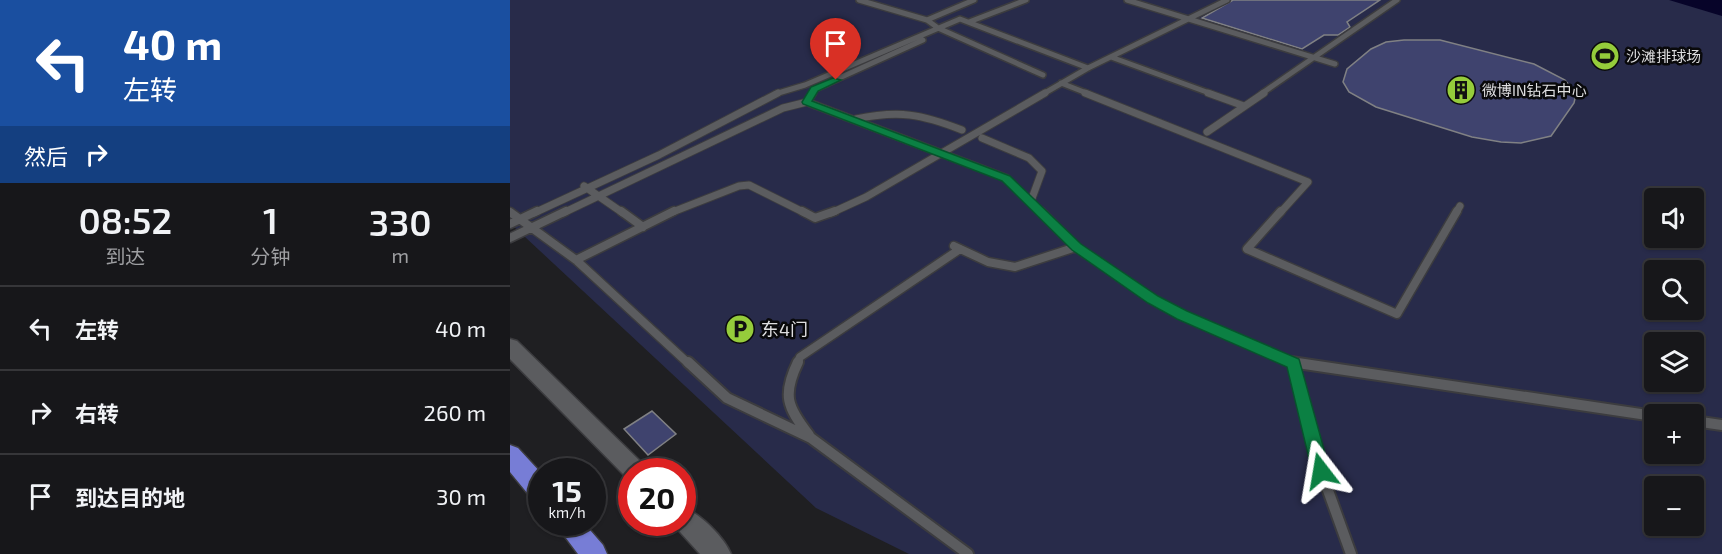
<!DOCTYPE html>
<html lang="zh">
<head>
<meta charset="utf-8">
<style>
	:root { --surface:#17171a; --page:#202023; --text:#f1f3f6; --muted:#9e9fa2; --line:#363639 }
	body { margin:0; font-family:"Exo 2","Noto Sans SC",sans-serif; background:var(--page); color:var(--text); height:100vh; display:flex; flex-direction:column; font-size:22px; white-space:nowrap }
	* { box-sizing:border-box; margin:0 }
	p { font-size:20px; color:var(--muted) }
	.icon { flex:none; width:33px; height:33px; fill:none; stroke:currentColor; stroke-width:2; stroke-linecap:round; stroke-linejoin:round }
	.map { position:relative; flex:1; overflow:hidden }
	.drawer { display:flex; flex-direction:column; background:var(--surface); width:510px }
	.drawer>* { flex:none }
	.banner { background:#1a4fa0; color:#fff; overflow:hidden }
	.tools { position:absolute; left:1134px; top:188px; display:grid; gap:12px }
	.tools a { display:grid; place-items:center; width:60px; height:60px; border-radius:6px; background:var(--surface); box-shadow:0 2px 4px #0004,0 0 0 2px var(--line); font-size:30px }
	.speed { position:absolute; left:18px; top:458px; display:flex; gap:12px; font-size:30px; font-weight:700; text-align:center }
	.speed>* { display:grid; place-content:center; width:78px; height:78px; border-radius:50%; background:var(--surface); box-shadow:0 2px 4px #0004,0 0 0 2px var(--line); line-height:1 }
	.speed small { font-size:15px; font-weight:400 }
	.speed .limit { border:9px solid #d22; background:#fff; color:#111 }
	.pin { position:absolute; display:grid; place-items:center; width:51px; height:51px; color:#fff; margin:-62px -26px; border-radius:50% 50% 50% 0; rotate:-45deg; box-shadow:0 0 6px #0007 }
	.pin .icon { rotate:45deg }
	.me { position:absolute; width:66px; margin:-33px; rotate:346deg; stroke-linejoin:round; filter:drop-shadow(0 0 4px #0008) }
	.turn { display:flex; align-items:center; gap:21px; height:126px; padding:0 24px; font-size:27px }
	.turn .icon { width:78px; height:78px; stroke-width:2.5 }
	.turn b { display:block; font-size:42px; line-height:51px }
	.then { display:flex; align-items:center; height:57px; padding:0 24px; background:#0003; gap:12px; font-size:22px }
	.eta { display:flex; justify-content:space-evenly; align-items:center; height:102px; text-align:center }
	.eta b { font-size:36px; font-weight:600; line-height:42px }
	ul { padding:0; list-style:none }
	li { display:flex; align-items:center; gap:18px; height:84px; padding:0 24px; border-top:2px solid var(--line) }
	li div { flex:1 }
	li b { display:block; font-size:22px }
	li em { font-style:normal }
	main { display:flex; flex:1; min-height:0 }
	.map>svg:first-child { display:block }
	.green { fill:#282b4a; fill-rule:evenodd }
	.water { fill:#070429 }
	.building { fill:#3f436e; stroke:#808184; stroke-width:1.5 }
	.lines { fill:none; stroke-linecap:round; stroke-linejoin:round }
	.service-far3-casing { stroke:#3c3c3f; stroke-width:8 }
	.service-far2-casing { stroke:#3c3c3f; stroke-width:9 }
	.service-far1-casing { stroke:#3c3c3f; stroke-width:11 }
	.service-casing { stroke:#3c3c3f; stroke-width:14 }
	.tertiary-casing { stroke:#3c3c3f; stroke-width:3 }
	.trunk-casing { stroke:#3c3c3f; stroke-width:3 }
	.service-far3 { stroke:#5b5c5f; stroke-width:5 }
	.service-far2 { stroke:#5b5c5f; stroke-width:7 }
	.service-far1 { stroke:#5b5c5f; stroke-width:8 }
	.service { stroke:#5b5c5f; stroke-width:10 }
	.tertiary { fill:#5b5c5f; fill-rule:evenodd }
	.trunk { fill:#777dd6; fill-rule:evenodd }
	.route { fill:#0b8043; stroke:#07532c; stroke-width:1.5 }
	.labels { text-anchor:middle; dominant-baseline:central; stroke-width:5; stroke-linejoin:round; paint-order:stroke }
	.far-poi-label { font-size:15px; fill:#dedee0; stroke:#09090b; text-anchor:start }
	.poi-label { font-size:18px; fill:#dedee0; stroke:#09090b; text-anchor:start }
</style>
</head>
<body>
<main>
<section class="drawer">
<div class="banner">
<div class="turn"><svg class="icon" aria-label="left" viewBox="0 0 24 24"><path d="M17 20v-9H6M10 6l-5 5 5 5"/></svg><div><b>40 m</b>左转</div></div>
<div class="then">然后<svg class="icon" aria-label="right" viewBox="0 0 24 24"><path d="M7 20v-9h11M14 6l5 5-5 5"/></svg></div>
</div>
<div class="eta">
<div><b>08:52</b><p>到达</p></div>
<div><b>1</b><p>分钟</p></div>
<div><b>330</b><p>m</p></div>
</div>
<ul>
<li><svg class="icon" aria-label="left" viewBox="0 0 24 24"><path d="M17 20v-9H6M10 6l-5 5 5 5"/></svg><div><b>左转</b></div><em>40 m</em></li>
<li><svg class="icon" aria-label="right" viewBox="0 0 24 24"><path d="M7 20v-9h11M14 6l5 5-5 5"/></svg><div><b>右转</b></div><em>260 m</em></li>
<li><svg class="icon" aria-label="arrive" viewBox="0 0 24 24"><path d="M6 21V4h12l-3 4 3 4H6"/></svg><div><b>到达目的地</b></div><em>30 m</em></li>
</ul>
</section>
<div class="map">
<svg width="1212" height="554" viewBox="0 0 1212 554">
	<rect width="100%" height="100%" fill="#1f1f22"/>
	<path class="green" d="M0,0H1212V554H399L306,508L0,223ZM1144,198H1184V237H1144ZM1144,270H1184V309H1144ZM1144,342H1184V381H1144ZM1144,414H1184V453H1144ZM1144,486H1184V525H1144Z"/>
	<path class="water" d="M1159,0H1212V16Z"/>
	<path class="building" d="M723,0H870L837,22L840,27L828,35H814L792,49L692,18Z
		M894,40H930L1024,64L1055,80L1066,94L1064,103L1041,136L1011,143L991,142L962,137L866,107L839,92L833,82L837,69L861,49L876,42Z
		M142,411L166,434L138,455L114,429Z"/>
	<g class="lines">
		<g class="service-far3-casing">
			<path id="service-far3" d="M349,0L417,20L428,28L533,75
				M617,0L825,64
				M417,20L464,0
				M459,22L516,0
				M601,57L702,94
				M551,83L579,94
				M265,94L295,85L450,19L578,68
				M302,94L305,89L413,40
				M533,94L578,68L717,0
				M751,94L887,0"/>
		</g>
		<g class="service-far2-casing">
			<path id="service-far2" d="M575,93L798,182L770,213
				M698,93L734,106
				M297,102L496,178L531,213
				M346,119C389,110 411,114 452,130
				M697,132L754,93
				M472,138L519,158L532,171L521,201
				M74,186L113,213
				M24,213L149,155L268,93
				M53,213L273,108L297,102L303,93
				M160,213L229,186L239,185L295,213
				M321,213L356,197L535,93
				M946,213L950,206"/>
		</g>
		<g class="service-far1-casing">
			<path id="service-far1" d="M111,211L133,227
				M292,211L305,218L325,211
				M530,211L566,247L643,299L672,315L786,364
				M771,211L737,249L887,314L947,211
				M0,212L66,260L179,364
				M0,224L27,211
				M0,238L56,211
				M444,246L478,262L505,267L566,247
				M66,260L164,211
				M287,364L290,357L450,249"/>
		</g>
		<g class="service-casing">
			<path id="service" d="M178,362L217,398L301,438L458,554
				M288,362C272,395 277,407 299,435
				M781,362L1144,416
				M783,363L811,471L841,554
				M1184,421L1212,425"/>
		</g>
		<g class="tertiary-casing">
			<path id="tertiary" d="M0,339L7,341L133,464L137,471H122V480L117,478L0,359Z
				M172,507C190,513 214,537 221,554H190L161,522H172Z"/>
		</g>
		<g class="trunk-casing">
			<path id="trunk" d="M0,445L8,448L32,474V503L23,500L0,472Z
				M44,522H73L93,545L97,554H68Z"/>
		</g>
		<use href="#service-far3" class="service-far3"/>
		<use href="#service-far2" class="service-far2"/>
		<use href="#service-far1" class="service-far1"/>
		<use href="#service" class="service"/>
		<use href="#tertiary" class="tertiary"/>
		<use href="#trunk" class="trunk"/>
	</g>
	<path class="route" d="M323,78L331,80L308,91L302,101L500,176L571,244L648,296L677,311L789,359L820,471L817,476L811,478L804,476L802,471L777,367L667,319L638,303L562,250L492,181L293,104L292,102L301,87Z"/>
	<defs>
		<g id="stadium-disc" transform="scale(1.5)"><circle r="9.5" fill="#95cc3b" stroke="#09090b"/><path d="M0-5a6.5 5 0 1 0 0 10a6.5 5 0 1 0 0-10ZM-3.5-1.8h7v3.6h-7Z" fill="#111"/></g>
		<g id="building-disc" transform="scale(1.5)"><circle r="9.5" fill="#95cc3b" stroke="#09090b"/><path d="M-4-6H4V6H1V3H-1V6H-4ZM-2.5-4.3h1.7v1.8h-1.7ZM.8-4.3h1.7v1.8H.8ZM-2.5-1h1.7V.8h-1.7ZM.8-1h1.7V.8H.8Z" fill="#111"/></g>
		<g id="parking-disc" transform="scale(1.5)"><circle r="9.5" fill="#95cc3b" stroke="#09090b"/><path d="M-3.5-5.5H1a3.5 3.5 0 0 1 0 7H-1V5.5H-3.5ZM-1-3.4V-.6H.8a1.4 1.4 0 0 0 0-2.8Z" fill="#111"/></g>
	</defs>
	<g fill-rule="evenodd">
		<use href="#stadium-disc" x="1095" y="56"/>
		<use href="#building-disc" x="951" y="90"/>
		<use href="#parking-disc" x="230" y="329"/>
	</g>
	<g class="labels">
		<g class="far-poi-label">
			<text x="1116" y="56">沙滩排球场</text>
			<text x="972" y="90">微博IN钻石中心</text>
		</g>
		<g class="poi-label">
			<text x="251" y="329">东4门</text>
		</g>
	</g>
</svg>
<div class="tools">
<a><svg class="icon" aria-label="sound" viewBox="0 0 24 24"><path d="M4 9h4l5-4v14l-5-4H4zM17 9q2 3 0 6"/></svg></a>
<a><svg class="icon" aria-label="search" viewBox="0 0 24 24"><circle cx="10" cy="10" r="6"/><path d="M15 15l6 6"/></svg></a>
<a><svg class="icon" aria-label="layers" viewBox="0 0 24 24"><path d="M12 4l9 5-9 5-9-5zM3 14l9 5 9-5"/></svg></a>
<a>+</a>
<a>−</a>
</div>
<div class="speed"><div>15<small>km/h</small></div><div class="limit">20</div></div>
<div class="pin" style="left:326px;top:80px;background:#d93025"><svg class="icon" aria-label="arrive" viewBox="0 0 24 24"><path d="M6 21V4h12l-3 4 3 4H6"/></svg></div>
<svg class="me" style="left:811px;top:471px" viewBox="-20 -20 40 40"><path d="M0-17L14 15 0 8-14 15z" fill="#0b8043" stroke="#fff" stroke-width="4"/></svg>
</div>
</main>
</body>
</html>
